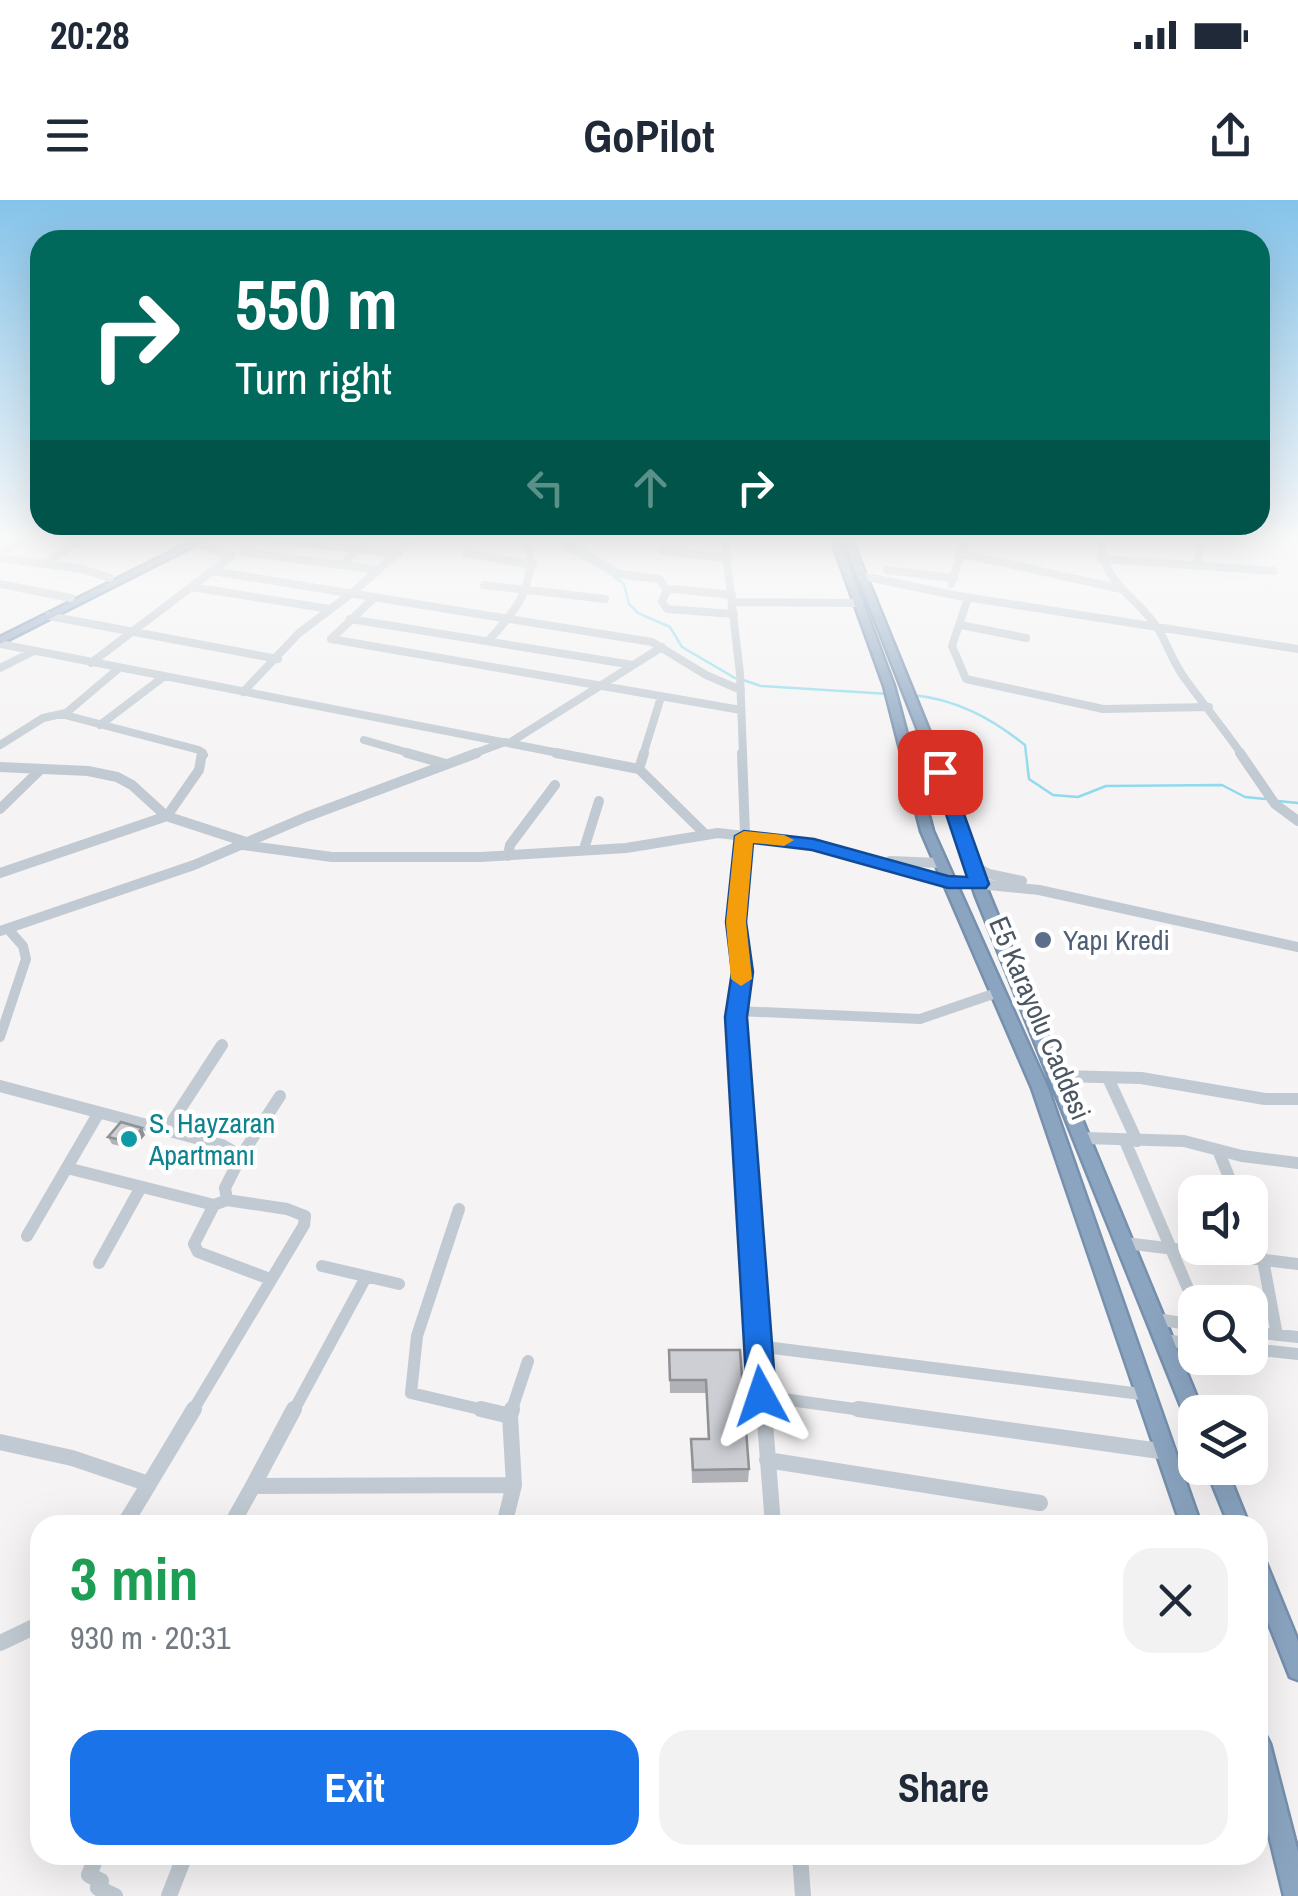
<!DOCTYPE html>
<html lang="en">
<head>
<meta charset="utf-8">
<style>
	:root { --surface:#fff; --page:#f2f2f3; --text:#1f2937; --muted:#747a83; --accent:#1a73e8 }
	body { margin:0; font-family:"Archivo Narrow",sans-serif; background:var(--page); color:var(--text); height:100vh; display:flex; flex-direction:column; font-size:38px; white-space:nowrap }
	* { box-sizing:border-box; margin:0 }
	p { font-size:32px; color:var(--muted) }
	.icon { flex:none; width:55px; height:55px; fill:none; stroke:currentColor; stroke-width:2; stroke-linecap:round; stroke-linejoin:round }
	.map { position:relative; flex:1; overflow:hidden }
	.details { position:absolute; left:30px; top:1315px; width:1238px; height:350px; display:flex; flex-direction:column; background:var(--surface); border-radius:30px; box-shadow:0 10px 40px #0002 }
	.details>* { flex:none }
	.top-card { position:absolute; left:30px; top:30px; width:1240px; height:305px; border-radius:30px; box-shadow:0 10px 40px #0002; background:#00695c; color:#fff; overflow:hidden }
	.tools { position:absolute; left:1178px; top:975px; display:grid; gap:20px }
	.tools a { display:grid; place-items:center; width:90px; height:90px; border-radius:20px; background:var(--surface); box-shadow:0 10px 40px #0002; font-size:50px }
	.pin { position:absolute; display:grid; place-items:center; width:85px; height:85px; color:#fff; margin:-42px; border-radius:20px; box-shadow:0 5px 15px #0006 }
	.me { position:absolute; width:110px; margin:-55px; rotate:355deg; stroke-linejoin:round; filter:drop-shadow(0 0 8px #0008) }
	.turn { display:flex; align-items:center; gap:35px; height:210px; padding:0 40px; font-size:45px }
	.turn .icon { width:130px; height:130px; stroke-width:2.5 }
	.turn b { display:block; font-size:70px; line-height:85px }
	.lanes { display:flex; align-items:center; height:95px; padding:0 40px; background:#0003; justify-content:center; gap:50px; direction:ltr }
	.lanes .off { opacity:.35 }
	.round { display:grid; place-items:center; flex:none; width:105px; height:105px; border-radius:30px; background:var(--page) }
	.overview { display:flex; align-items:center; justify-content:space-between; height:170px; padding:0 40px }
	h1 { font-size:60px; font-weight:700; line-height:75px; color:#1e9e55 }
	.primary-button { display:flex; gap:20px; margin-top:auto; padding:20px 40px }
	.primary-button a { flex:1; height:115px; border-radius:30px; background:var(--accent); color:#fff; font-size:40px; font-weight:700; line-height:115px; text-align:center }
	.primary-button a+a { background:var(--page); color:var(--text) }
	.status { display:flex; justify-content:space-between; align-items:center; height:70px; padding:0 50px; background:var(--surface); direction:ltr }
	.status svg { height:28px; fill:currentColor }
	header { display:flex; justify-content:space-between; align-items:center; height:130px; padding:0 40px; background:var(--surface); font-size:45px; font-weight:700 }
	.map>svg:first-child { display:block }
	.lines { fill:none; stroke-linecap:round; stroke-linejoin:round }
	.stream { stroke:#90daee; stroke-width:2.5 }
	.highway-casing { stroke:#7690ad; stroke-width:5 }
	.minor-far3 { stroke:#c1cad2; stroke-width:8 }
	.minor-far2 { stroke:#c1cad2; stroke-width:10 }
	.minor-far1 { stroke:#c1cad2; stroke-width:12 }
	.minor { stroke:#c1cad2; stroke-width:16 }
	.highway { fill:#8ba5c1; fill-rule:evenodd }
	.wall { fill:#b0b2b7 }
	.shaded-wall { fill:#909195 }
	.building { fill:#cdcfd5; stroke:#909195; stroke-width:2.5 }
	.route { fill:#1a73e8; stroke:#114b97; stroke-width:2.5 }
	.slow { fill:#f59e0b }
	.service-dot { fill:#5c6f8a; stroke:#fff; stroke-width:4 }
	.culture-dot { fill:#0f9aa8; stroke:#fff; stroke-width:4 }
	.labels { text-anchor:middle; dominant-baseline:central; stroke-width:9; stroke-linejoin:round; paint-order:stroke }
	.service-label { font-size:28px; fill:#4e5e75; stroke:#fff; text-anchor:start }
	.street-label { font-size:28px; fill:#4a5661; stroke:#fff }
	.culture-label { font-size:28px; fill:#0d838f; stroke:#fff; text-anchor:start }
</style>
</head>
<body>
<div class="status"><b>20:28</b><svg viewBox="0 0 49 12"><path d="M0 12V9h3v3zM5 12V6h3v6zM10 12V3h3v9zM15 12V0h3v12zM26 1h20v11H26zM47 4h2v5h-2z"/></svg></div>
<header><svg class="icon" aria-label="menu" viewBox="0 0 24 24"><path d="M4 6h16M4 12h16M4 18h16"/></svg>GoPilot<svg class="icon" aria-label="share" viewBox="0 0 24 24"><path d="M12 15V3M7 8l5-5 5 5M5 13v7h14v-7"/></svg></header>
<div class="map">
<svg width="1298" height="1696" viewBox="0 0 1298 1696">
	<rect width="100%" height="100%" fill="#f5f3f3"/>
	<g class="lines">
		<path class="stream" d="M542,336L605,370L624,384L629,404L638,413L670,427L682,447L735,478
			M743,480L761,486L889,494
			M912,495C956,499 991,518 1025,545L1029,579L1053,595L1078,597L1106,586L1222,585L1245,597L1265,599
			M1278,601L1298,603"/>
		<g class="highway-casing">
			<path id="highway" d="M203,336H213L0,444V437Z
				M830,336H838L894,486L933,631L1048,888L1201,1325H1181L1032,888L921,631L884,486Z
				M842,336H850L957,599L989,694L1203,1212H1195V1225L1188,1222L1185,1216L975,694L945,599Z
				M1206,1268H1226L1249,1325H1229Z
				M1258,1359L1266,1363L1298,1441V1480L1290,1477L1258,1396Z
				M1258,1532L1266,1536L1270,1544L1298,1652V1696H1284L1258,1589Z"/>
		</g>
		<path class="minor-far3" d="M556,336L619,374L659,379L667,390
			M724,336L740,474L743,555
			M819,336L835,338
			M1100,336C1102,388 1138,394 1160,432C1169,448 1174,465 1186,480C1204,505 1224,529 1242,555
			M256,337L398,354
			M662,351L728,358
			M243,352L379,370
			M0,353L28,336
			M466,353L533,365
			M959,353L1121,389
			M0,358L82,369L110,378
			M1101,359L1274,371
			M47,363L86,336
			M1198,364L1202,336
			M342,365L370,336
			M887,370L954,378
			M212,371L652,442L706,475L741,490
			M862,376L959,396L1298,449
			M0,384L71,398
			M951,384L967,336
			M484,385L605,399
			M191,387L330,409
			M732,395L674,389L667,390L662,401L667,409L734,414
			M375,397L331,439L741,510
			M967,401L952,446L966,479L1103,509L1209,507
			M732,402L859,403
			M49,416L278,459
			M350,419L633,465
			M961,425L1026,438
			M488,441C516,411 537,385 528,342L519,336
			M0,444L569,555
			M91,463L232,356L195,343
			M0,468L34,451
			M243,492L299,433L352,393L416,336
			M61,514L199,550L204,555
			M100,525L162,478
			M364,540L416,555
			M509,543L662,447
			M0,545L43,518L66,513L118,469
			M470,555L505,542
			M643,555L661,497"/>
		<path class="minor-far2" d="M407,553L446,564
			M556,553L639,569L704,633
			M1240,553L1275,604L1298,621
			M0,567L88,571L117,577L132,585L166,616L249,643
			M639,569L644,553
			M0,609L39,571
			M243,645L332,657H481L626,648L718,633L813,644L948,682
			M584,649L599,601
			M508,656L510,645L555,585
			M890,661L939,663
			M971,664L989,674L1022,681
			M0,673L167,616L199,570L202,553
			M979,684L1039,690L1298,747
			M0,731L194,665L306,617L477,553
			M737,811L920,819L999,792
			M0,837L26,759L23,746L8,729
			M737,840L742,772L736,722L745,634L742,553"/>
		<path class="minor-far1" d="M737,838L764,1212
			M1058,876L1141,878L1265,899H1298
			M1108,878L1137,941
			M0,886L222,945L241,956L225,988L227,1000L287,1009L305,1016L304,1025L192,1212
			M166,931L222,845
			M1084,938L1184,941L1242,956L1298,963
			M1125,941L1195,1105
			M1218,950L1235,992
			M241,956L280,896
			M67,968L214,1005L227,1000
			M214,1005L194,1044L198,1052L270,1079
			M459,1009L417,1136L411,1193L492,1212
			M1250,1029L1263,1060L1277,1135
			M27,1036L98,914
			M1125,1043L1298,1064
			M99,1063L141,987
			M322,1066L399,1084
			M1156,1119L1195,1125
			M1250,1132L1298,1137
			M1164,1140L1195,1144
			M757,1146L1149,1195
			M1250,1149L1298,1154
			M761,1196L876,1212
			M293,1212L365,1079
			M511,1212L528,1161"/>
		<path class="minor" d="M294,1209L253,1286L514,1285
			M481,1209L510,1216L514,1285L504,1325
			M764,1209L773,1325
			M858,1209L1167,1252
			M510,1216L512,1209
			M0,1242L72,1258L149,1284L124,1325
			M767,1260L1040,1303
			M149,1284L194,1209
			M234,1320L253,1286
			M0,1443L40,1424
			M97,1655L89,1675L101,1681L98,1688L115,1696
			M800,1655L803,1696
			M169,1696L185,1655"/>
		<use href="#highway" class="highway"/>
	</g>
	<path class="wall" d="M145,935L133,949L112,944L108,937Z
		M669,1150H740L749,1269L748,1282L692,1283L691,1239H708L706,1193H670Z"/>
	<path class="shaded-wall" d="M142,928L145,935L133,949L130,942Z"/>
	<path class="building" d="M121,922L142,928L130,942L108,937Z
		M669,1150H740L749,1269L693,1270L691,1239H709L706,1180H670Z"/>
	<linearGradient id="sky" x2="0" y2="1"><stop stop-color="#85c3ea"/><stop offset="0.59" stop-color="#fafafa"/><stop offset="1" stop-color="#fafafa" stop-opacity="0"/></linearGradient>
	<rect width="1298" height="573" fill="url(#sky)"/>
	<path class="route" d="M940,567L949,572L989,684L986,688H948L812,650L753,643L746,722L753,772L747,817L776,1196L772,1205L761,1209L751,1205L747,1196L725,817L732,772L726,722L735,636L744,631L814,639L948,676L967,677L932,572Z"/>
	<path class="slow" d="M744,631L784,635L794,640L784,646L753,643L746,722L752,779L741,786L731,779L726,722L735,636Z"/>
	<circle class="service-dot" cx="1043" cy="740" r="10"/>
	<circle class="culture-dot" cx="129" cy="939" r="10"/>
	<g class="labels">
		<g class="service-label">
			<text x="1063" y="740">Yapı Kredi</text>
		</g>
		<g class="street-label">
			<text transform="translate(1040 818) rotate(67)">E5 Karayolu Caddesi</text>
		</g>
		<g class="culture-label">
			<text x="149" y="923">S. Hayzaran<tspan x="149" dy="32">Apartmanı</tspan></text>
		</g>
	</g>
</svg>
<div class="tools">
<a><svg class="icon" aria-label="sound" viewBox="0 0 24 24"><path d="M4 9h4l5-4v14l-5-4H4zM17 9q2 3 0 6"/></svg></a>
<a><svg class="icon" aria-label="search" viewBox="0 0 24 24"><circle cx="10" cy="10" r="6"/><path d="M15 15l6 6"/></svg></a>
<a><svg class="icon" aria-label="layers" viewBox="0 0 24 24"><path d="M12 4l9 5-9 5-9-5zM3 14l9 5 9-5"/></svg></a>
</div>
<div class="pin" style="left:940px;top:572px;background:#d93025"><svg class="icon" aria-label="arrive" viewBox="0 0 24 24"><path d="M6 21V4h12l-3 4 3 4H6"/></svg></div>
<svg class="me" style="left:761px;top:1196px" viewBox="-20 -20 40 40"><path d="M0-17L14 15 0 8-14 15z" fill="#1a73e8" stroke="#fff" stroke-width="4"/></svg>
<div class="top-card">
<div class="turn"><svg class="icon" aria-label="right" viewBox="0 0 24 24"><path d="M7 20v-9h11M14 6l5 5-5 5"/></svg><div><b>550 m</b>Turn right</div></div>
<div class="lanes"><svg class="icon off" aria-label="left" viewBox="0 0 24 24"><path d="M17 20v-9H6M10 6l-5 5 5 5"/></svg><svg class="icon off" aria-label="ahead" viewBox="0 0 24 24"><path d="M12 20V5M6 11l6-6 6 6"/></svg><svg class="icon" aria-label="right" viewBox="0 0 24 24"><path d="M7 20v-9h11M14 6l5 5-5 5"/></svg></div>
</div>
<section class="details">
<div class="overview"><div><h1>3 min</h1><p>930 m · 20:31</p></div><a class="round"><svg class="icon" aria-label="close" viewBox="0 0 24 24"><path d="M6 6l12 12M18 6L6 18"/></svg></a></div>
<div class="primary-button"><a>Exit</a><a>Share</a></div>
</section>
</div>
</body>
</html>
